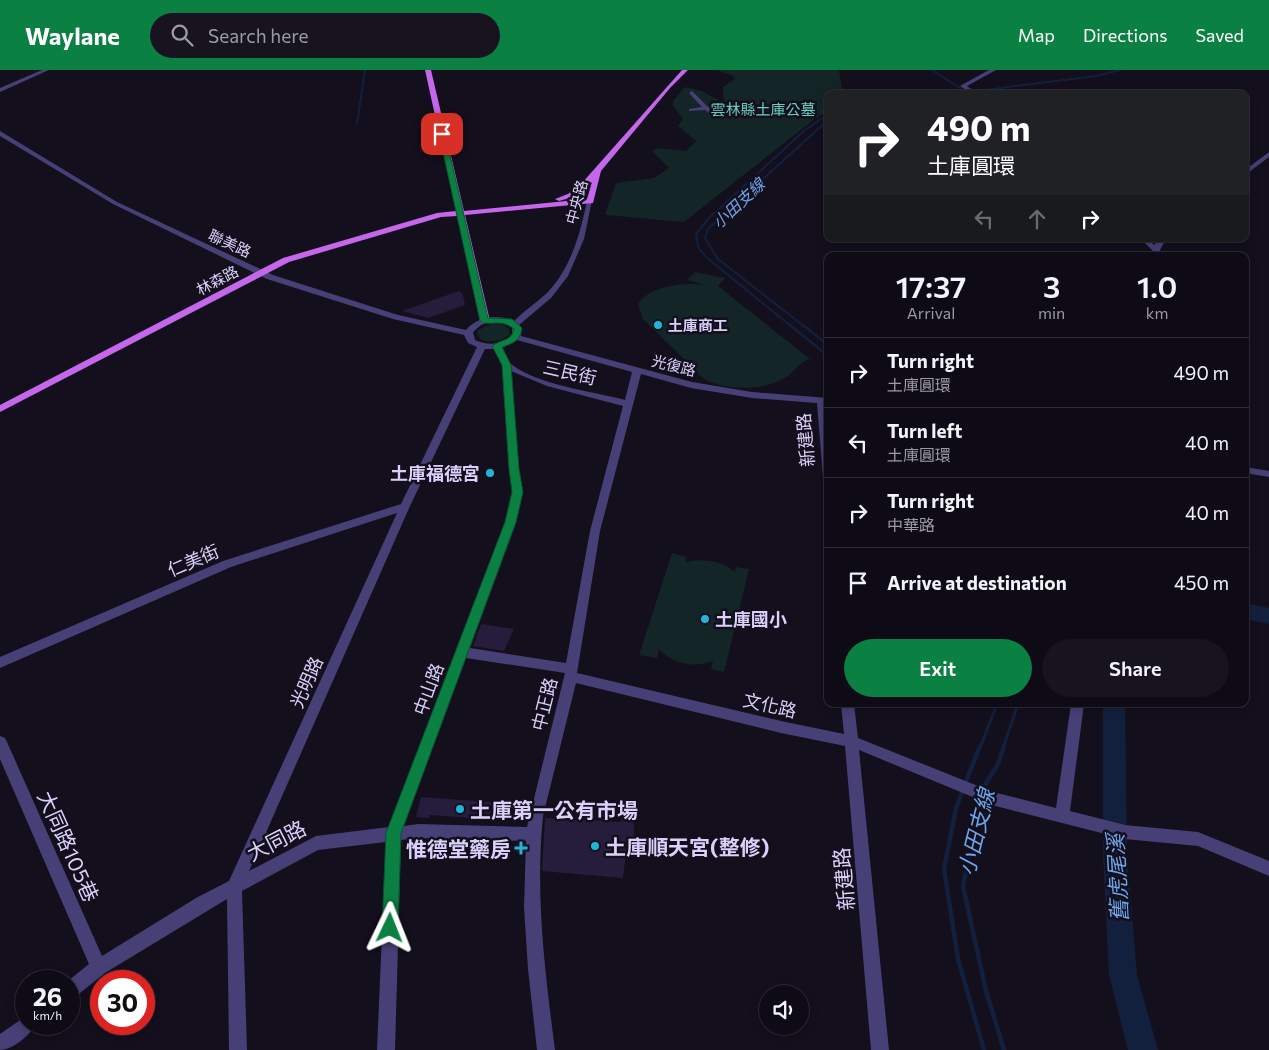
<!DOCTYPE html>
<html lang="en">
<head>
<meta charset="utf-8">
<style>
	:root { --surface:#0e0b16; --page:#17141f; --text:#f1f3f6; --muted:#9b9ba1; --line:#2e2b35; --accent:#0b8043 }
	body { margin:0; font-family:Commissioner,"Noto Sans TC",sans-serif; background:var(--page); color:var(--text); height:100vh; display:flex; flex-direction:column; font-size:19px; white-space:nowrap }
	* { box-sizing:border-box; margin:0 }
	p { font-size:16px; color:var(--muted) }
	.icon { flex:none; width:28px; height:28px; fill:none; stroke:currentColor; stroke-width:2; stroke-linecap:round; stroke-linejoin:round }
	.map { position:relative; flex:1; overflow:hidden }
	.details { position:absolute; left:824px; top:182px; width:425px; height:455px; display:flex; flex-direction:column; background:var(--surface); border-radius:10px; box-shadow:0 2px 12px #0003,0 0 0 1px var(--line) }
	.details>* { flex:none }
	.top-card { position:absolute; left:824px; top:20px; width:425px; height:152px; border-radius:10px; box-shadow:0 2px 12px #0003,0 0 0 1px var(--line); background:#202124; color:#fff; overflow:hidden }
	.buttons { position:absolute; left:759px; top:915px; display:grid; gap:10px }
	.buttons a { display:grid; place-items:center; width:50px; height:50px; border-radius:50%; background:var(--surface); box-shadow:0 2px 12px #0003,0 0 0 1px var(--line); font-size:25px }
	.speed { position:absolute; left:15px; top:900px; display:flex; gap:10px; font-size:25px; font-weight:700; text-align:center }
	.speed>* { display:grid; place-content:center; width:65px; height:65px; border-radius:50%; background:var(--surface); box-shadow:0 2px 12px #0003,0 0 0 1px var(--line); line-height:1 }
	.speed small { font-size:12px; font-weight:400 }
	.speed .limit { border:8px solid #d22; background:#fff; color:#111 }
	.pin { position:absolute; display:grid; place-items:center; width:42px; height:42px; color:#fff; margin:-21px; border-radius:10px; box-shadow:0 2px 8px #0006 }
	.me { position:absolute; width:55px; margin:-28px; rotate:2deg; stroke-linejoin:round; filter:drop-shadow(0 0 4px #0008) }
	.turn { display:flex; align-items:center; gap:18px; height:105px; padding:0 20px; font-size:22px }
	.turn .icon { width:65px; height:65px; stroke-width:2.5 }
	.turn b { display:block; font-size:35px; line-height:42px }
	.lanes { display:flex; align-items:center; height:48px; padding:0 20px; background:#0003; justify-content:center; gap:25px; direction:ltr }
	.lanes .off { opacity:.35 }
	.eta { display:flex; justify-content:space-evenly; align-items:center; height:85px; text-align:center }
	.eta b { font-size:30px; font-weight:600; line-height:35px }
	.cta { display:flex; gap:10px; margin-top:auto; padding:10px 20px }
	.cta a { flex:1; height:58px; border-radius:30px; background:var(--accent); color:#fff; font-size:20px; font-weight:600; line-height:58px; text-align:center }
	.cta a+a { background:var(--page); color:var(--text) }
	ul { padding:0; list-style:none }
	li { display:flex; align-items:center; gap:15px; height:70px; padding:0 20px; border-top:1px solid var(--line) }
	li div { flex:1 }
	li b { display:block; font-size:19px }
	li em { font-style:normal }
	header { display:flex; align-items:center; gap:30px; box-sizing:border-box; height:70px; padding:0 25px; background:var(--accent); color:#fff }
	header strong { font-size:24px }
	nav { display:flex; gap:28px; margin-inline-start:auto; font-size:18px }
	.search { width:350px; height:45px; background:var(--page); display:flex; align-items:center; gap:12px; box-sizing:border-box; padding:0 18px; border-radius:28px; color:var(--muted); font-size:19px }
	.map>svg:first-child { display:block }
	.green { fill:#132526 }
	.lines { fill:none; stroke-linecap:round; stroke-linejoin:round }
	.stream-far3 { stroke:#13203d; stroke-width:2 }
	.stream-far2 { stroke:#13203d; stroke-width:2.5 }
	.stream-far1 { stroke:#13203d; stroke-width:3 }
	.stream { stroke:#13203d; stroke-width:4.5 }
	.river { fill:#13203d; fill-rule:evenodd }
	.building { fill:#261d3c }
	.minor { fill:#474076; fill-rule:evenodd }
	.major { fill:#c567ea; fill-rule:evenodd }
	.route { fill:#0b8043; stroke:#07532c }
	.poi-dot { fill:#1eb5d8; stroke:#130f1d; stroke-width:2 }
	.labels { text-anchor:middle; dominant-baseline:central; stroke-width:5; stroke-linejoin:round; paint-order:stroke }
	.far-park-label { font-size:15px; fill:#68cebe; stroke:#130f1d }
	.far-street-label { font-size:15px; fill:#d9d1f9; stroke:#130f1d }
	.far-poi-label { font-size:15px; font-weight:bold; fill:#d9d1f9; stroke:#130f1d; text-anchor:start }
	.far-water-label { font-size:16px; font-style:italic; fill:#6da5eb; stroke:#130f1d }
	.street-label { font-size:18px; fill:#d9d1f9; stroke:#130f1d }
	.poi-label { font-size:18px; font-weight:bold; fill:#d9d1f9; stroke:#130f1d; text-anchor:end }
	.near-poi-label { font-size:21px; font-weight:bold; fill:#d9d1f9; stroke:#130f1d; text-anchor:start }
	.near-street-label { font-size:21px; fill:#d9d1f9; stroke:#130f1d }
	.near-water-label { font-size:22px; font-style:italic; fill:#6da5eb; stroke:#130f1d }
</style>
</head>
<body>
<header>
<strong>Waylane</strong>
<div class="search"><svg class="icon" aria-label="search" viewBox="0 0 24 24"><circle cx="10" cy="10" r="6"/><path d="M15 15l6 6"/></svg>Search here</div>
<nav><a>Map</a><a>Directions</a><a>Saved</a></nav>
</header>
<div class="map">
<svg width="1269" height="980" viewBox="0 0 1269 980">
	<rect width="100%" height="100%" fill="#130f1d"/>
	<path class="green" d="M717,0H839L843,24H828L827,42L816,48L684,152L605,145L616,113L654,108L669,98L652,81L656,78L686,81L696,71L678,56L683,49L673,36V31L685,17L702,21L724,33L723,17L735,9L733,6Z
		M695,202L725,208L718,216L810,289C795,295 800,297 789,305C770,320 732,321 710,312C702,309 696,301 689,295L682,304L653,297L660,287L689,294L643,249L638,234C651,215 685,212 706,215L687,210Z
		M491,254H502L509,259L510,264C502,272 490,273 480,269L477,263L478,260Z
		M672,483L687,487L685,492C703,488 721,490 735,502L736,497L749,499L724,602L711,599L713,591C693,598 674,595 659,579L657,588L639,585Z"/>
	<g class="lines">
		<path class="stream-far3" d="M932,0L960,18
			M921,24L956,20
			M953,24L1096,6L1120,0
			M357,54L365,0
			M792,257L706,187L698,177L696,164L709,148L805,60L828,44
			M805,257L718,189L705,168L708,159L828,50"/>
		<path class="stream-far2" d="M790,255L828,286
			M803,255L828,275"/>
		<path class="stream-far1" d="M980,678L997,634
			M1003,678L1018,634"/>
		<path class="stream" d="M965,714L980,676
			M963,720L956,738L944,799L958,889L984,980
			M984,722L985,715L998,694L1004,676
			M982,728L963,816L986,921L1004,980"/>
		<path class="river" d="M1245,533L1269,538V554L1245,549Z
			M1103,634H1125L1127,783L1137,905L1158,980H1128L1109,905L1103,783Z"/>
	</g>
	<path class="building" d="M459,221L463,225L465,235L428,248L402,241Z
		M481,554L514,559L504,581L473,576Z
		M421,727L502,733L499,750L430,745L429,748L416,747Z
		M622,747L634,748V774H627L623,808L542,801L545,748L621,752Z
		M499,774L512,775L511,786H497Z"/>
	<g class="lines">
		<path class="minor" d="M42,0H49L0,22V18Z
			M989,0H996L967,16L978,24H971L960,16Z
			M692,21L708,37L720,35L723,37L711,40L712,41L709,43L705,40L689,41V39L702,37L689,23Z
			M0,61L117,132L273,205L398,245L466,260C478,246 497,244 514,251C524,241 536,233 547,223C571,198 580,164 587,131L592,130L584,169L568,206L551,228L519,255L522,258L521,266L692,312L752,322L828,328V334H826L828,410L823,407L817,333L752,328L691,318L641,304L600,461L577,603L781,651L844,664L841,634H854L858,668L993,722L1056,738L1071,634H1084L1070,741L1125,755L1198,762L1269,791V806L1198,776L1125,769L992,735L859,680L889,980H871L845,676L781,663L576,613L543,746C535,825 545,902 555,980H537L528,899L524,837L526,771L418,768L401,770L395,980H377L386,772L318,780L242,821L247,980H229L227,829L105,903L75,927L69,929L68,911L89,894L0,689V666L5,668L7,672L102,886L196,828L229,811L397,443L231,497L0,598V587L223,491L401,434L477,277L468,273L464,265L393,249L267,209L113,134L0,66ZM493,251L504,253L512,257V266C500,275 488,276 475,270L473,262L481,255ZM517,270L632,302L625,330C592,321 537,315 511,294C507,291 504,283 502,278ZM485,279H494L502,295L509,399L513,422L506,453L389,757L316,766L249,801L410,436ZM511,301L547,316L623,336L590,461L566,593L470,578L516,453L523,422L519,399ZM466,588L565,603L527,757L418,754L404,756Z
			M1269,82V87L1245,105V100Z
			M1141,169H1148L1154,175L1159,169H1166L1160,180L1162,186H1154L1153,181Z
			M1245,397L1269,401V407L1245,403Z
			M26,946V954H35C31,965 12,980 0,980V964Z"/>
		<path class="major" d="M425,0H431L464,141L587,129L592,112L573,127L559,131L555,129L568,124L582,113L682,0H688L670,18L601,101L593,133L465,145L490,251L488,253H482L480,251L457,146L441,147L289,192L0,342V335L283,188L437,143L456,141Z"/>
	</g>
	<path class="route" d="M442,63L445,64L488,248L512,249L522,258C520,271 514,273 502,277L511,295L519,399L523,422L516,452L401,763L398,858L396,864L390,867L384,864L382,858L386,763L505,452L512,422L509,399L502,295L492,276C501,269 511,272 514,259C500,248 490,257 480,251L439,64Z"/>
	<g class="poi-dot">
		<circle cx="658" cy="255" r="5"/>
		<circle cx="490" cy="403" r="5"/>
		<circle cx="705" cy="549" r="5"/>
		<circle cx="460" cy="739" r="5"/>
		<circle cx="595" cy="776" r="5"/>
		<path d="M518.5 770.5h5v5h5v5h-5v5h-5v-5h-5v-5h5z"/>
	</g>
	<g class="labels">
		<g class="far-park-label">
			<text x="763" y="39">雲林縣土庫公墓</text>
		</g>
		<g class="far-street-label">
			<text transform="translate(576 132) rotate(-75)">中央路</text>
			<text transform="translate(230 173) rotate(25)">聯美路</text>
			<text transform="translate(217 210) rotate(-28)">林森路</text>
			<text transform="translate(674 295) rotate(14)">光復路</text>
		</g>
		<g class="far-poi-label">
			<text x="668" y="255">土庫商工</text>
		</g>
		<g class="far-water-label">
			<text transform="translate(738 133) rotate(-43)">小田支線</text>
		</g>
		<g class="street-label">
			<text transform="translate(570 302) rotate(13)">三民街</text>
			<text transform="translate(805 370) rotate(-95)">新建路</text>
			<text transform="translate(193 490) rotate(-23)">仁美街</text>
			<text transform="translate(306 612) rotate(-66)">光明路</text>
			<text transform="translate(428 619) rotate(-70)">中山路</text>
			<text transform="translate(544 634) rotate(-76)">中正路</text>
			<text transform="translate(770 635) rotate(13)">文化路</text>
		</g>
		<g class="poi-label">
			<text x="480" y="403">土庫福德宮</text>
			<text x="715" y="549" text-anchor="start">土庫國小</text>
		</g>
		<g class="near-poi-label">
			<text x="470" y="739">土庫第一公有市場</text>
			<text x="605" y="776">土庫順天宮(整修)</text>
			<text x="511" y="778" text-anchor="end">惟德堂藥房</text>
		</g>
		<g class="near-street-label">
			<text transform="translate(276 770) rotate(-27)">大同路</text>
			<text transform="translate(69 776) rotate(66)">大同路105巷</text>
			<text transform="translate(843 809) rotate(-95)">新建路</text>
		</g>
		<g class="near-water-label">
			<text transform="translate(976 762) rotate(-76)">小田支線</text>
			<text transform="translate(1117 808) rotate(-93)">舊虎尾溪</text>
		</g>
	</g>
</svg>
<div class="buttons">
<a><svg class="icon" aria-label="sound" viewBox="0 0 24 24"><path d="M4 9h4l5-4v14l-5-4H4zM17 9q2 3 0 6"/></svg></a>
</div>
<div class="speed"><div>26<small>km/h</small></div><div class="limit">30</div></div>
<div class="pin" style="left:442px;top:64px;background:#d93025"><svg class="icon" aria-label="arrive" viewBox="0 0 24 24"><path d="M6 21V4h12l-3 4 3 4H6"/></svg></div>
<svg class="me" style="left:390px;top:858px" viewBox="-20 -20 40 40"><path d="M0-17L14 15 0 8-14 15z" fill="#0b8043" stroke="#fff" stroke-width="4"/></svg>
<div class="top-card">
<div class="turn"><svg class="icon" aria-label="right" viewBox="0 0 24 24"><path d="M7 20v-9h11M14 6l5 5-5 5"/></svg><div><b>490 m</b>土庫圓環</div></div>
<div class="lanes"><svg class="icon off" aria-label="left" viewBox="0 0 24 24"><path d="M17 20v-9H6M10 6l-5 5 5 5"/></svg><svg class="icon off" aria-label="ahead" viewBox="0 0 24 24"><path d="M12 20V5M6 11l6-6 6 6"/></svg><svg class="icon" aria-label="right" viewBox="0 0 24 24"><path d="M7 20v-9h11M14 6l5 5-5 5"/></svg></div>
</div>
<section class="details">
<div class="eta">
<div><b>17:37</b><p>Arrival</p></div>
<div><b>3</b><p>min</p></div>
<div><b>1.0</b><p>km</p></div>
</div>
<ul>
<li><svg class="icon" aria-label="right" viewBox="0 0 24 24"><path d="M7 20v-9h11M14 6l5 5-5 5"/></svg><div><b>Turn right</b><p>土庫圓環</p></div><em>490 m</em></li>
<li><svg class="icon" aria-label="left" viewBox="0 0 24 24"><path d="M17 20v-9H6M10 6l-5 5 5 5"/></svg><div><b>Turn left</b><p>土庫圓環</p></div><em>40 m</em></li>
<li><svg class="icon" aria-label="right" viewBox="0 0 24 24"><path d="M7 20v-9h11M14 6l5 5-5 5"/></svg><div><b>Turn right</b><p>中華路</p></div><em>40 m</em></li>
<li><svg class="icon" aria-label="arrive" viewBox="0 0 24 24"><path d="M6 21V4h12l-3 4 3 4H6"/></svg><div><b>Arrive at destination</b></div><em>450 m</em></li>
</ul>
<div class="cta"><a>Exit</a><a>Share</a></div>
</section>
</div>
</body>
</html>
